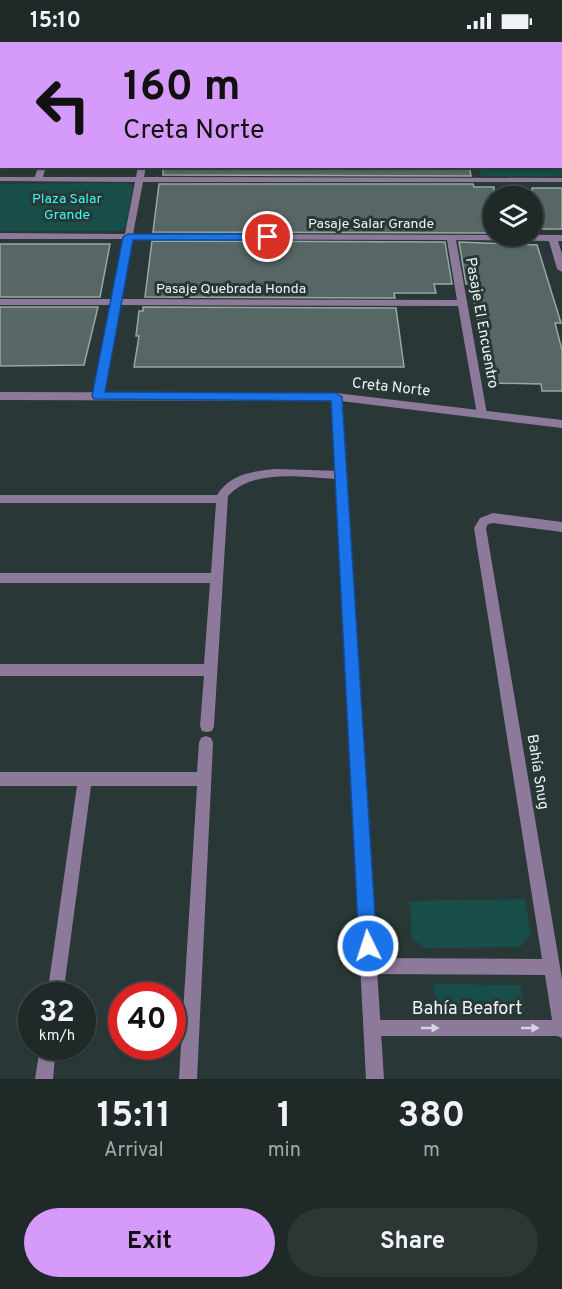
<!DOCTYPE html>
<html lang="en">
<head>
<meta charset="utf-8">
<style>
	:root { --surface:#1f2a28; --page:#2c3634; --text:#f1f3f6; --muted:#a1a7a8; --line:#3c4645; --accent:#d69bfa }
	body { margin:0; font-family:Overpass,sans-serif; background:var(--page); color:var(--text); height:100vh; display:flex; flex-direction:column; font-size:22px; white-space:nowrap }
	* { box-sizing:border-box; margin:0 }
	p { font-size:20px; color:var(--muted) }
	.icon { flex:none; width:33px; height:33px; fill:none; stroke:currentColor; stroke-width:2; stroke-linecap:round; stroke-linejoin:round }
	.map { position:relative; height:1037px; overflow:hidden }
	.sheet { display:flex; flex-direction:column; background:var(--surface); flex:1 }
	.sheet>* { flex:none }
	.banner { position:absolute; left:0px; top:0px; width:562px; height:126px; box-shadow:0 2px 4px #0004,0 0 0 2px var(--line); background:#d69bfa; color:#111; overflow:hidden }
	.buttons { position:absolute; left:483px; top:144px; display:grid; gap:12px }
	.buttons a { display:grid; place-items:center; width:60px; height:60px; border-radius:50%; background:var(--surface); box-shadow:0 2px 4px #0004,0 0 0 2px var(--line); font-size:30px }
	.speed { position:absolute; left:18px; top:940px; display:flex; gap:12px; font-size:30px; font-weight:700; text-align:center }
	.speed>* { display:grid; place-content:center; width:78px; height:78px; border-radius:50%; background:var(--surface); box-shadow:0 2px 4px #0004,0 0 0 2px var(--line); line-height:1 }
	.speed small { font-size:15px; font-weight:400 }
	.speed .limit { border:9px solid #d22; background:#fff; color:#111 }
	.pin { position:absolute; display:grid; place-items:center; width:51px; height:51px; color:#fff; margin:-26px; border:3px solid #fff; border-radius:50%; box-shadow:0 2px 6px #0007 }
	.me { position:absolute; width:66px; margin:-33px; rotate:356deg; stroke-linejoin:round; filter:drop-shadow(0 0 4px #0008) }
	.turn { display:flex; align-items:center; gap:21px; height:126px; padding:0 24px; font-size:27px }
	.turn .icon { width:78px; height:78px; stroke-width:2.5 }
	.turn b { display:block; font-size:42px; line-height:51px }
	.eta { display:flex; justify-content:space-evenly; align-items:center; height:102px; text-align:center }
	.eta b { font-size:36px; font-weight:700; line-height:42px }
	.button { display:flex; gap:12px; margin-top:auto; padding:12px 24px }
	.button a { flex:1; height:69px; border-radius:36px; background:var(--accent); color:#111; font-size:24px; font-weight:700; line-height:69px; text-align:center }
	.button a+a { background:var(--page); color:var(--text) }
	.status { display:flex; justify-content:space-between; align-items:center; height:42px; padding:0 30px; background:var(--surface); direction:ltr }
	.status svg { height:16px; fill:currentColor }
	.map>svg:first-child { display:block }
	.green { fill:#174e4a }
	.building { fill:#576766; stroke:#96a8a6; stroke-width:1.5 }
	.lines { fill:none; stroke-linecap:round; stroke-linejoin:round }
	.minor { fill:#8d7a9a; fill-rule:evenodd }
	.tertiary { fill:#8d7a9a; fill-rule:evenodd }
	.oneway { fill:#d4d6de }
	.route { fill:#1a73e8; stroke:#114b97; stroke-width:1.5 }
	.labels { text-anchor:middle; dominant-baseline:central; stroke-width:6; stroke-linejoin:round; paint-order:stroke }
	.far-park-label { font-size:14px; fill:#39fcf0; stroke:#293836 }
	.far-street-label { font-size:14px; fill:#ecf5f4; stroke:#293836 }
	.street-label { font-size:15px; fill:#ecf5f4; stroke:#293836 }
	.near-street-label { font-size:18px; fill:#ecf5f4; stroke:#293836 }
</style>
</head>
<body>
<div class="status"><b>15:10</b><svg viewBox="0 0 49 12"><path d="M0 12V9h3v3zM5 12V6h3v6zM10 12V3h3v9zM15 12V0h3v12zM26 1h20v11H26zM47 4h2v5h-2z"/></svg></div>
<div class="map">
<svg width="562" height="1037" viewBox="0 0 562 1037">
	<rect width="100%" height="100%" fill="#293836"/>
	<path class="green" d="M561,91L562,134H481L479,125L561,124Z
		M126,141L133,143L126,185L118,189H0V142Z
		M525,857L531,893L520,905L426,906L412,897L409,859Z
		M433,942L521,943L525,970L437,971Z"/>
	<path class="building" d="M163,124H469L471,134L163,133Z
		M159,142H473L474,145H494V191L153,190Z
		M532,146H562V187H532Z
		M152,199L445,200L452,242H434L436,251H394L395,256L145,255Z
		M459,200L537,203L561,281H555L562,308V349H542L541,342L491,341L470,242H466Z
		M0,202H110L100,255H0Z
		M0,265H98L84,323L0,324Z
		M143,265L396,266L404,325H134L139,294H136L139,269H143Z"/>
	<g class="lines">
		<path class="minor" d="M0,0L5,2H2L0,8Z
			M79,0H85L78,2Z
			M162,0H168V2H162Z
			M561,42H562V46H561Z
			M561,87H562V91H561Z
			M38,124H46L43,135H136L138,124H146L144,135L562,136V140H143L133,192L562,193V199H558L562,212V230L557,227L549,199L456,198L487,372L482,376L477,372L458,264L120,263L103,354L98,358L93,354L111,263H0V257H112L124,197H0V191L125,192L135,140L0,139V135H35ZM132,197L447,198L457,258L121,257Z
			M276,427L341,429L347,433L341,437C305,436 255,425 228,454L214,684L212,689L207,690L202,689L200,684L204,634H0V622H204L210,541H0V531H211L216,461H0V453H217C230,432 253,429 276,427Z
			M493,471L562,480V490L493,481L488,482L486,486L560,925L562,938V996L557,994H372L366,992L364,986L366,980L372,978H552L545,933L369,932L363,930L361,924L363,918L369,916L542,917L474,486L480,476Z
			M206,694L211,696L213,701L197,1037H179L197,744H91L63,954H47L77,744H0V730H197L199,701L201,696Z
			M40,1005H56L53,1037H35Z"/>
		<path class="tertiary" d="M0,350L336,351L562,378V386L341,359L384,1037H366L331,359L0,358Z"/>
	</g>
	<defs><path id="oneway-solid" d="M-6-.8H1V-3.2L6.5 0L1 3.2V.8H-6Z" transform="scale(1.5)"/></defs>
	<g class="oneway">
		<use href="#oneway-solid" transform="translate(430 986)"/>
		<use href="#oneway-solid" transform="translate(530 986)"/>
	</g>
	<path class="route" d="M128,192H268L273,195L268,198H133L105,350L336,351L342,355L377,904L374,911L368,913L361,911L359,904L331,359L94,357L92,354L123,195Z"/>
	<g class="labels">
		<g class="far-park-label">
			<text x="67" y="157">Plaza Salar<tspan x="67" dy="16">Grande</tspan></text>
		</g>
		<g class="far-street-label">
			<text x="371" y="182">Pasaje Salar Grande</text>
			<text x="231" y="247">Pasaje Quebrada Honda</text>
		</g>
		<g class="street-label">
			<text transform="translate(481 281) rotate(80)">Pasaje El Encuentro</text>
			<text transform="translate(391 346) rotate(6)">Creta Norte</text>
			<text transform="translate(537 730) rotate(81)">Bahía Snug</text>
		</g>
		<g class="near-street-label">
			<text x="467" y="967">Bahía Beafort</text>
		</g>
	</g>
</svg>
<div class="buttons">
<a><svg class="icon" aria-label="layers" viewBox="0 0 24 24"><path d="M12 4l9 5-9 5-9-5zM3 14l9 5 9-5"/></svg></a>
</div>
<div class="speed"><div>32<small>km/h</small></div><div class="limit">40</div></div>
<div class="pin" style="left:268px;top:195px;background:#d93025"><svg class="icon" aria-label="arrive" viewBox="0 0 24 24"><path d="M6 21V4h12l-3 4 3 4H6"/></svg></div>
<svg class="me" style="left:368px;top:904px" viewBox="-20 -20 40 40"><circle r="17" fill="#1a73e8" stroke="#fff" stroke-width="3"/><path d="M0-11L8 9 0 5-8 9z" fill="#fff"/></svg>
<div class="banner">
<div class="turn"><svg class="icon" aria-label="left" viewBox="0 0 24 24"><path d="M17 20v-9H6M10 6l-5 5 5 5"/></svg><div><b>160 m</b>Creta Norte</div></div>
</div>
</div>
<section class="sheet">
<div class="eta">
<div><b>15:11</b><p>Arrival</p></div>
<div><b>1</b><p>min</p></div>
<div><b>380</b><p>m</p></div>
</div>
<div class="button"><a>Exit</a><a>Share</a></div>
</section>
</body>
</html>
